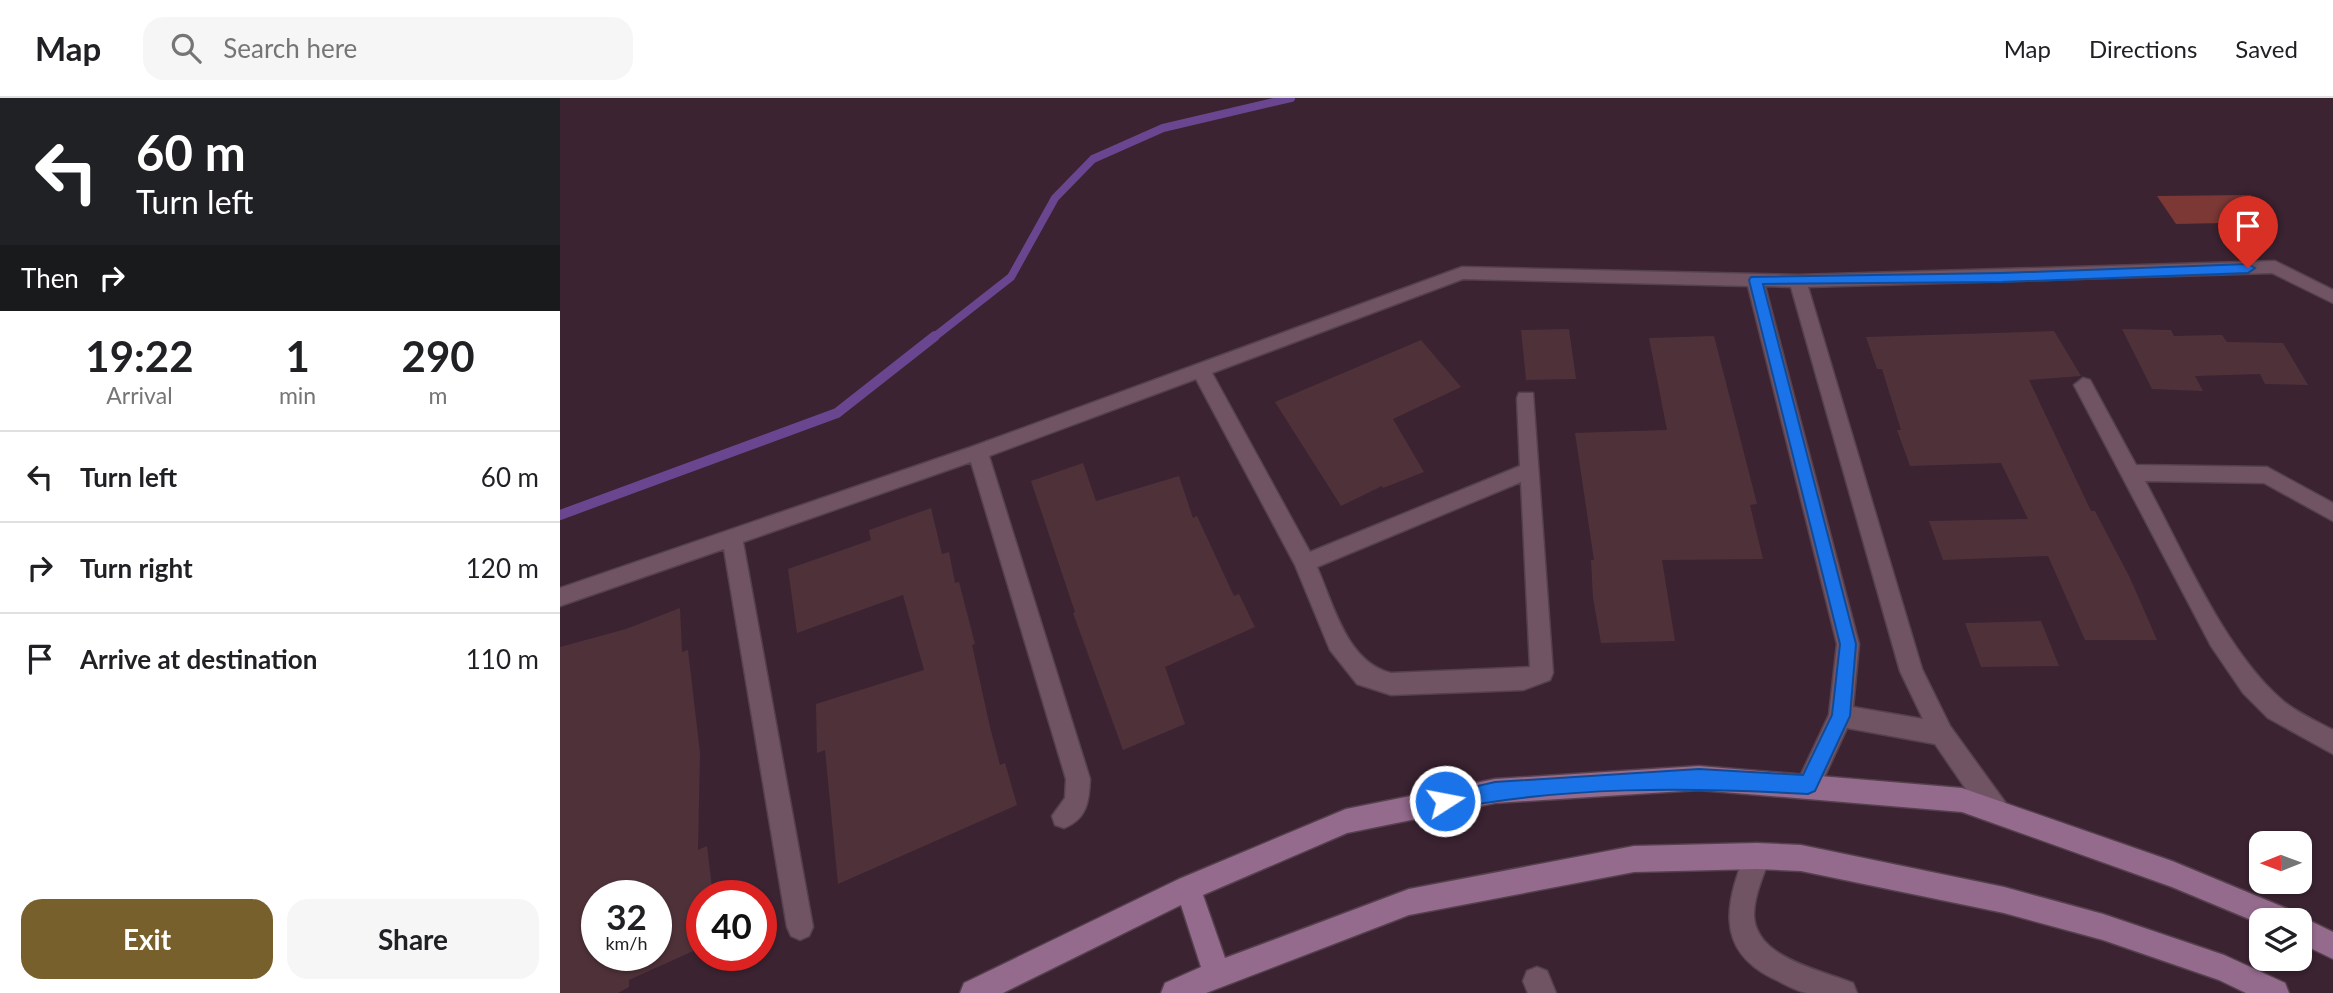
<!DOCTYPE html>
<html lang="en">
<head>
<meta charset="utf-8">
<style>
	:root { --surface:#fff; --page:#f6f6f6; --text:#202124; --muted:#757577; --line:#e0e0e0; --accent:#78602c }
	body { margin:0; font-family:Lato,sans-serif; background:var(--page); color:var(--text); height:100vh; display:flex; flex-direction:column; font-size:26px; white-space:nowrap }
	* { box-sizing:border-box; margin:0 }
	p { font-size:23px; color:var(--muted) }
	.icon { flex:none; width:38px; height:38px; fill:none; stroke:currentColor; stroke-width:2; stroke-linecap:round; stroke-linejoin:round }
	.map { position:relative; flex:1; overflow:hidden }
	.sheet { display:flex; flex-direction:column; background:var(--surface); width:560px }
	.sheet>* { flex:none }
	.top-card { background:#202124; color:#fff; overflow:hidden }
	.needle { width:46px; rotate:269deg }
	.controls { position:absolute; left:1689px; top:733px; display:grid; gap:14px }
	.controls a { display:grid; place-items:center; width:63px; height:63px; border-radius:14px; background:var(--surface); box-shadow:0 2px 5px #0004; font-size:35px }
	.speed { position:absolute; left:21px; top:782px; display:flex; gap:14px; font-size:35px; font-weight:700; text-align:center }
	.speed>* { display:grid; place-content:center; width:91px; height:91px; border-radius:50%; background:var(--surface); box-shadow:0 2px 5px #0004; line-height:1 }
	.speed small { font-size:18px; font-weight:400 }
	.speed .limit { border:10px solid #d22; background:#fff; color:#111 }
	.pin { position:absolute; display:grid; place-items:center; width:60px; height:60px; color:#fff; margin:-72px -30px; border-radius:50% 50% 50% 0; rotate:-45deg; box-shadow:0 0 7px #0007 }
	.pin .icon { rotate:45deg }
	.me { position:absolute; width:77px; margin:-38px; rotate:79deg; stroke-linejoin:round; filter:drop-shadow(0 0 5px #0008) }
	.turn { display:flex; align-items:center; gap:24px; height:147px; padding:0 21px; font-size:32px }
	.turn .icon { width:91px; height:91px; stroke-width:2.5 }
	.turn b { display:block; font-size:49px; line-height:60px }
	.then { display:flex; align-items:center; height:66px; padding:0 21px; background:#0003; gap:14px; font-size:26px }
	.eta { display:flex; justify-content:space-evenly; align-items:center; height:119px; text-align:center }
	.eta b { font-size:42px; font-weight:700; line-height:49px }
	.primary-button { display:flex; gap:14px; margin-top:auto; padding:14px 21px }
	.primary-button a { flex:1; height:80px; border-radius:21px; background:var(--accent); color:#fff; font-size:28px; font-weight:700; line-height:80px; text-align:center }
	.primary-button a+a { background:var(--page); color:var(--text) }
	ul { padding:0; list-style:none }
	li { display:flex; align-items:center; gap:21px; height:91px; padding:0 21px; border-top:2px solid var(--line) }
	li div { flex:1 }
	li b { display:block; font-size:26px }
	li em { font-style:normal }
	header { display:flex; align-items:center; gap:42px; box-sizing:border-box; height:98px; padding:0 35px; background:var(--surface); border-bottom:2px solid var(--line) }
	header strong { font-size:33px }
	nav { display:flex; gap:38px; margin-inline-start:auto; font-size:24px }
	.search { width:490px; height:63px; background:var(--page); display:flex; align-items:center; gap:18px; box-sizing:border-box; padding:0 24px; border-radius:21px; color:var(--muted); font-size:26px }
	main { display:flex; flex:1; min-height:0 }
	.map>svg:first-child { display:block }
	.green { fill:#7c3835 }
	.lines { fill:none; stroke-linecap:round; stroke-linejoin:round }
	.stream-far1 { stroke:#6a4691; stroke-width:8 }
	.stream { stroke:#6a4691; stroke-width:10 }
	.building { fill:#4f3239; fill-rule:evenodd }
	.street-casing { stroke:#55404d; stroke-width:3 }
	.secondary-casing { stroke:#55404d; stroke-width:3 }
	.street { fill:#705464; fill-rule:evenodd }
	.secondary { fill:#946a8d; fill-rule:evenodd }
	.route { fill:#1a73e8; stroke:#114b97; stroke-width:2 }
</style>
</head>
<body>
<header>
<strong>Map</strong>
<div class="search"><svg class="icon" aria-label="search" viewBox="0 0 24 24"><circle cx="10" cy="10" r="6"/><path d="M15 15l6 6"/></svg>Search here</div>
<nav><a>Map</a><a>Directions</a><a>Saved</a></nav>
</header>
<main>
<section class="sheet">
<div class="top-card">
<div class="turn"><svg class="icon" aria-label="left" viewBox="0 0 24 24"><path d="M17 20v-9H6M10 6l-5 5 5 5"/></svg><div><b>60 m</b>Turn left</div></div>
<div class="then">Then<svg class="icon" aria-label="right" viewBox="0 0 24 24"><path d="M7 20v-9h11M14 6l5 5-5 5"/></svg></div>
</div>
<div class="eta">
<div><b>19:22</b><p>Arrival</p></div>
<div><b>1</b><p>min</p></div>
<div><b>290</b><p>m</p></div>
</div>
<ul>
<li><svg class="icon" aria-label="left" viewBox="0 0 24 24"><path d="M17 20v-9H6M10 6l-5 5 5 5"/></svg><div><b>Turn left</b></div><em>60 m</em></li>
<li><svg class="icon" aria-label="right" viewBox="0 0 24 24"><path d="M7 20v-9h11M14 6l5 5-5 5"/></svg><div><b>Turn right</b></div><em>120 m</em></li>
<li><svg class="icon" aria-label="arrive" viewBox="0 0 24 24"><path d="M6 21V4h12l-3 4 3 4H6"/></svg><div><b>Arrive at destination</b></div><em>110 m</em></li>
</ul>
<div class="primary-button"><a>Exit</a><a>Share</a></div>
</section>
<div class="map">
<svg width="1773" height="895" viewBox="0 0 1773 895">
	<rect width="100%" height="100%" fill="#3b2331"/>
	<path class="green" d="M1691,97L1712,124L1616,126L1597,98Z"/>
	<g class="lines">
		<path class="stream-far1" d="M373,240L451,179L495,100L533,61L603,30L731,0"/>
		<path class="stream" d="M0,417L277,315L375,238"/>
	</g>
	<path class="building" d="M1009,231L1016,281L966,282L961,232Z
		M1562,231L1611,232L1614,238L1662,237L1667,244L1723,245L1748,287L1705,286L1700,276L1635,278L1643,293L1592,291Z
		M1494,233L1521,278L1469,282L1531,413H1535L1570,480L1597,542H1525L1488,458L1383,462L1369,423L1468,421L1441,365L1350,368L1337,332H1341L1322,271H1317L1306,239Z
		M1154,238L1197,406L1190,407L1203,461L1102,462L1115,543L1041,545L1033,500L1031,462H1034L1015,335L1107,332L1089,240Z
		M861,242L901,289L833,321L864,374L823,390L822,388L781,408L715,304Z
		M523,365L536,403L619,378L633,420L637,418L674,498L679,496L695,529L605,569L625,626L563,652L513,515L515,514L471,383Z
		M371,410L382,456L389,454L395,485L399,484L415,546L412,547L430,629L440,667L445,665L457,707L278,786L265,652L257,655L256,606L364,572L343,497L237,535L228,471L311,442L309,432Z
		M120,510L122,554L128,552L140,655L138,752L147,748L153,798H142V849L69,882V889L58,895H0V549L66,531ZM37,798H96V858H37Z
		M1481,523L1499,568L1421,569L1405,525Z"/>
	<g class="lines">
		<g class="street-casing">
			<path id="street" d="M1715,163L1773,192V205L1712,175L1248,189L1362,571L1390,628L1445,704L1448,713L1445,722L1436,725L1427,722L1375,646L1287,630L1257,695L1248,699L1239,695L1236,687L1269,617L1277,546L1188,188L903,181L652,275L750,454L960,368L957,300L959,295H973L993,575L990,582L963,592L831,597L797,586L770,552L735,467L636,281L429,358L530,681C529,704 527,721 504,730L495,727L492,718L505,700L506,681L411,364L183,444L253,829L249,838L240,842L231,838L227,829L164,451L0,508V490L411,349L902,169L1238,177ZM1205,188L1231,189L1340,573L1363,621L1293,609L1299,546ZM961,384L970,569L831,575C787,564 774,508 757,469Z
				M1523,280L1530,282L1576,367L1707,369L1773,405V423L1704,385L1585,383C1622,451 1664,552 1722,602C1736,614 1756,623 1773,632V656L1708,620L1683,595L1651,548L1514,287Z
				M1197,745L1206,749L1210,758C1204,777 1194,797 1194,817C1195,860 1261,872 1293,885L1297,895C1281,895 1263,895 1247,895C1236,893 1223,885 1212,880C1152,850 1167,800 1188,749Z
				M977,869L987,873L996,895H968L963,883L967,873Z"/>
		</g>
		<g class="secondary-casing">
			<path id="secondary" d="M1139,668L1402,690L1612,763L1733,813L1736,819L1740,818L1773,834V861L1740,845V822H1701V826L1612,789L1402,714L1139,692L935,705L787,735L643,797L665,860L849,791L1074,748L1197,745L1241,747L1444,789L1543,816L1664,857L1725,885L1729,895H1686L1659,882L1543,842L1444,815L1241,773L1197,771L1074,774L849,817L646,895H601L605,885L641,869L621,807L443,895H400L404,885L619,781L786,711L935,681Z"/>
		</g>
		<use href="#street" class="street"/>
		<use href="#secondary" class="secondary"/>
	</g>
	<path class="route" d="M1688,166L1695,170L1688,175L1442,184L1203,186L1296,546L1290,618L1255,693L1248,696C1128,689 1004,688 885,712L879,710L876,703L879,697L935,684L1139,671L1243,677L1272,617L1280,546L1189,182L1191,179L1442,175Z"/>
</svg>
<div class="controls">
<a><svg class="needle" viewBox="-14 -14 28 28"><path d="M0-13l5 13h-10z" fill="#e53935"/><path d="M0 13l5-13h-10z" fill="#757577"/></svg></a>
<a><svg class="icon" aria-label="layers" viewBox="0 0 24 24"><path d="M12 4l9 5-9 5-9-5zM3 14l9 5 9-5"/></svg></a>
</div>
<div class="speed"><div>32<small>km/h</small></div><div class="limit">40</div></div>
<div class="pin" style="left:1688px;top:170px;background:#d93025"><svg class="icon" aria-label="arrive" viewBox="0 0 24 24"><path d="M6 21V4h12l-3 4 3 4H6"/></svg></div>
<svg class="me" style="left:885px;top:703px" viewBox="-20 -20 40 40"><circle r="17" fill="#1a73e8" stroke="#fff" stroke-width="3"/><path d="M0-11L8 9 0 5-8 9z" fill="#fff"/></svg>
</div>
</main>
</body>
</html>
